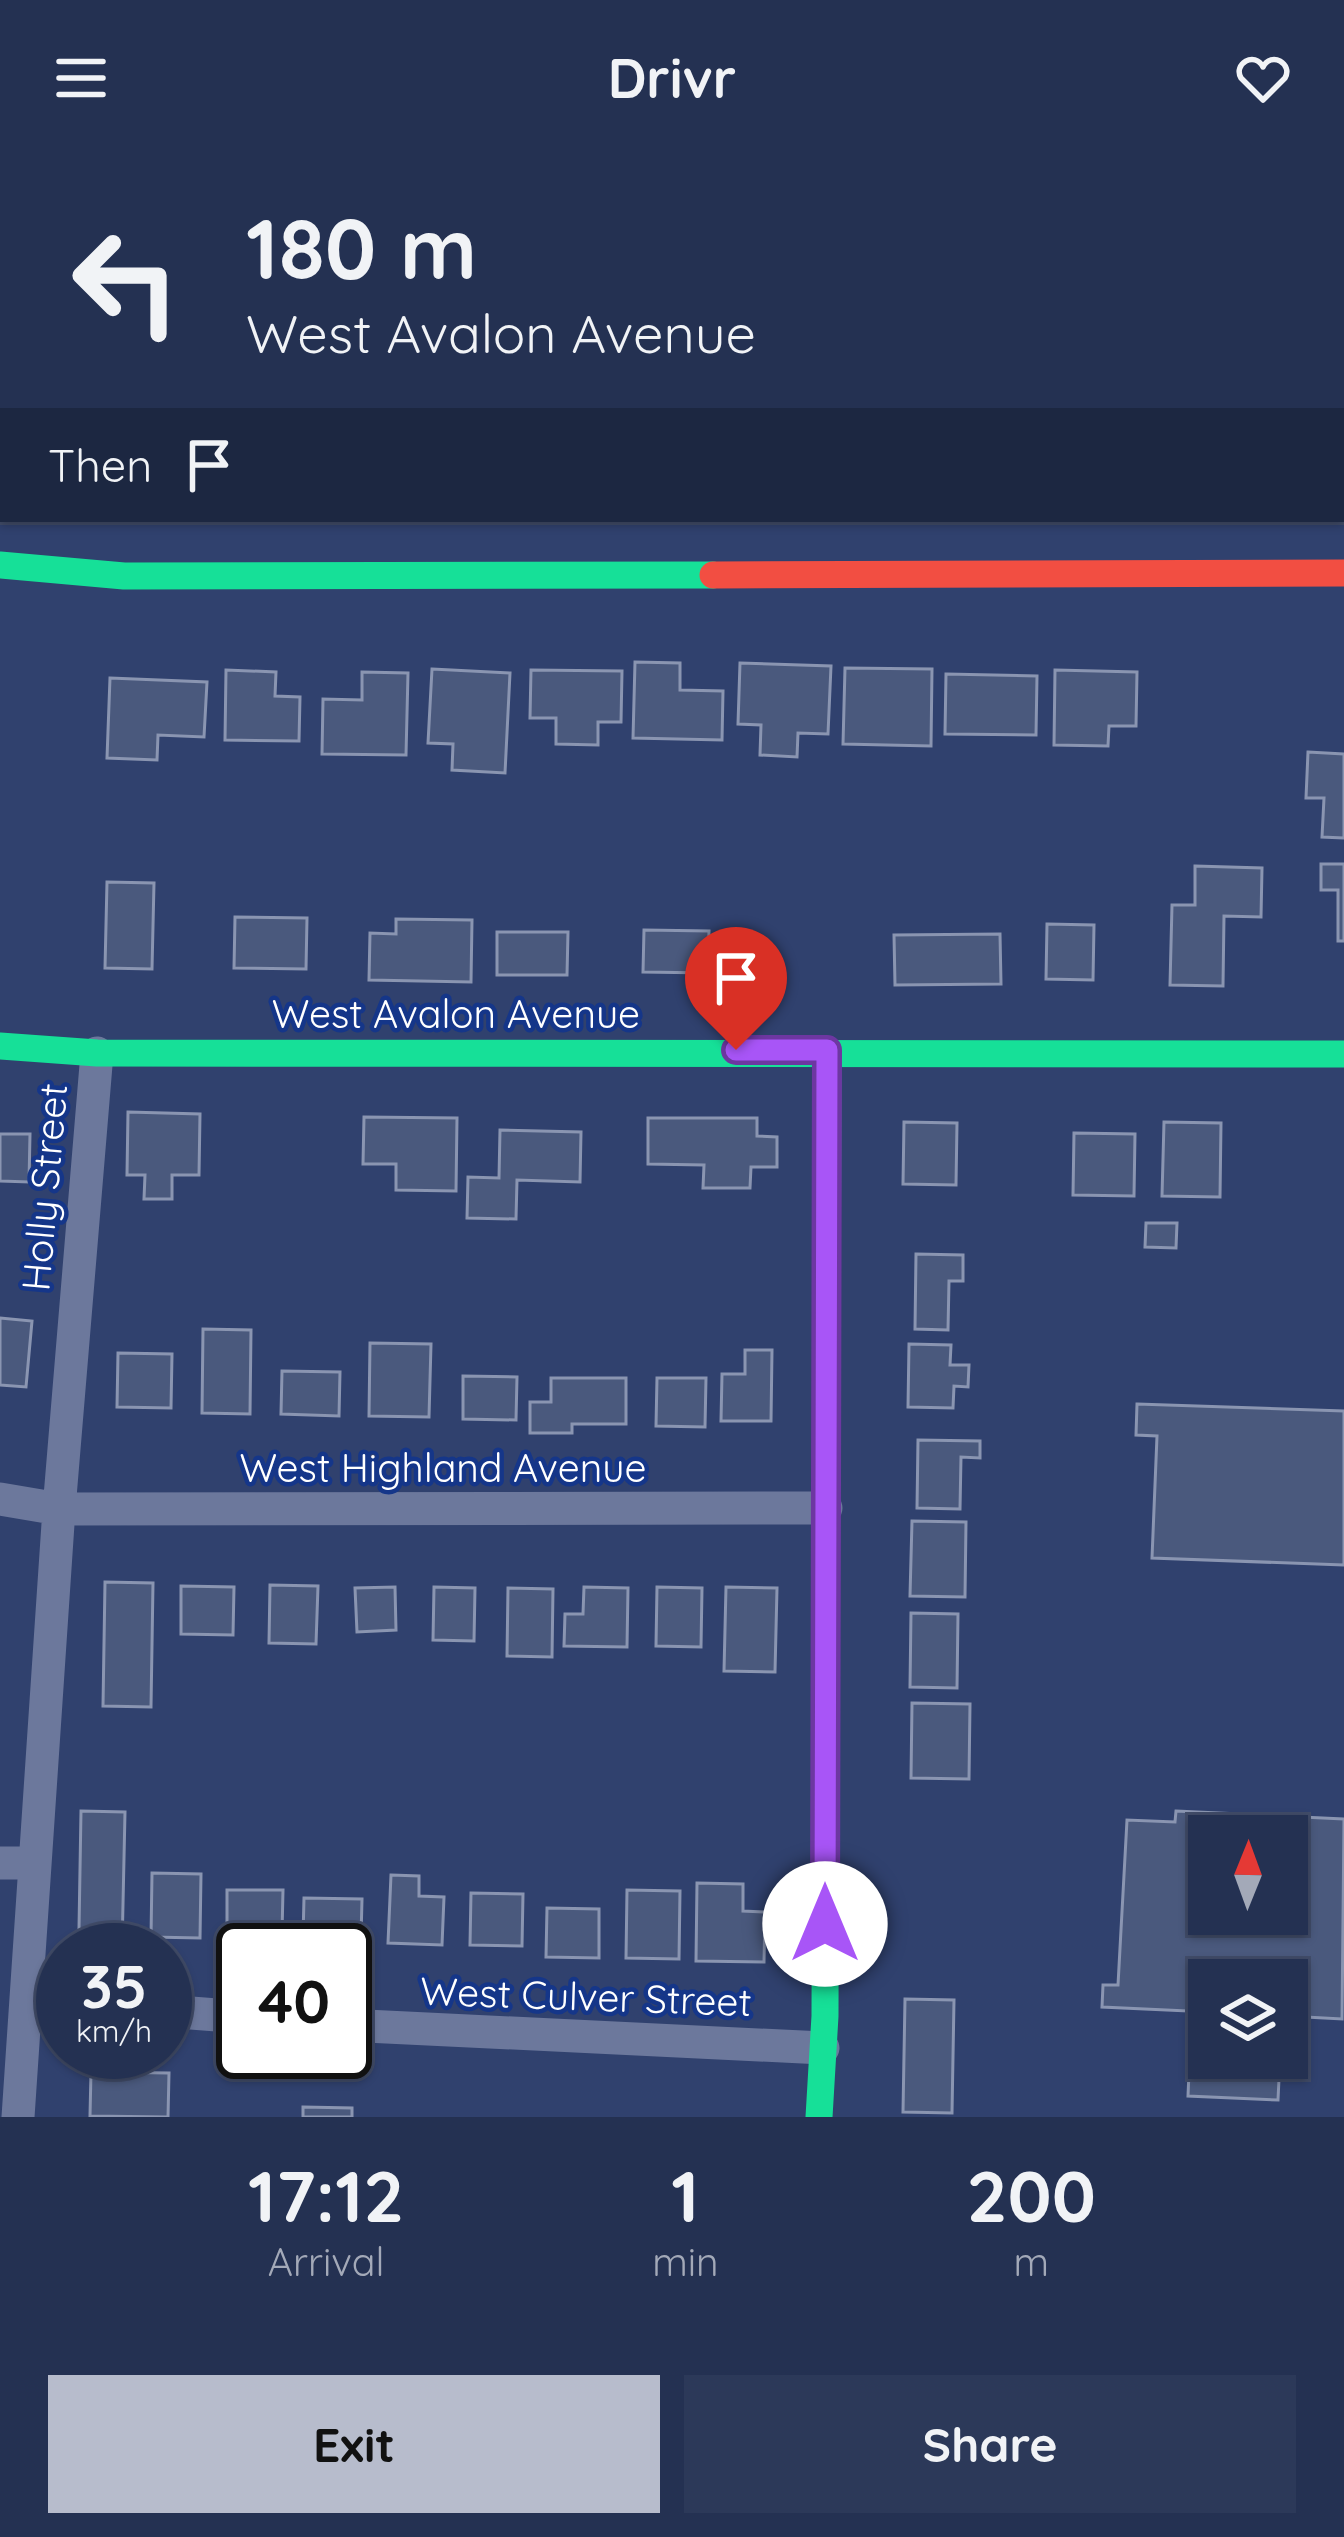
<!DOCTYPE html>
<html lang="en">
<head>
<meta charset="utf-8">
<style>
	:root { --surface:#243152; --page:#2c3959; --text:#f1f3f6; --muted:#a3a9b8; --line:#414c69; --accent:#b7bccc }
	body { margin:0; font-family:Quicksand,sans-serif; background:var(--page); color:var(--text); height:100vh; display:flex; flex-direction:column; font-size:45px; white-space:nowrap }
	* { box-sizing:border-box; margin:0 }
	p { font-size:39px; color:var(--muted) }
	.icon { flex:none; width:66px; height:66px; fill:none; stroke:currentColor; stroke-width:2; stroke-linecap:round; stroke-linejoin:round }
	.map { position:relative; height:1961px; overflow:hidden }
	.side { display:flex; flex-direction:column; background:var(--surface); flex:1 }
	.side>* { flex:none }
	.guide { position:absolute; left:0px; top:0px; width:1344px; height:366px; box-shadow:0 3px 9px #0004,0 0 0 3px var(--line); background:#243152; color:var(--text); overflow:hidden }
	.needle { width:78px; rotate:1deg }
	.controls { position:absolute; left:1188px; top:1659px; display:grid; gap:24px }
	.controls a { display:grid; place-items:center; width:120px; height:120px; border-radius:0px; background:var(--surface); box-shadow:0 3px 9px #0004,0 0 0 3px var(--line); font-size:60px }
	.speed { position:absolute; left:36px; top:1767px; display:flex; gap:24px; font-size:60px; font-weight:700; text-align:center }
	.speed>* { display:grid; place-content:center; width:156px; height:156px; border-radius:50%; background:var(--surface); box-shadow:0 3px 9px #0004,0 0 0 3px var(--line); line-height:1 }
	.speed small { font-size:30px; font-weight:400 }
	.speed .limit { border:6px solid #111; border-radius:18px; background:#fff; color:#111 }
	.pin { position:absolute; display:grid; place-items:center; width:102px; height:102px; color:#fff; margin:-123px -51px; border-radius:50% 50% 50% 0; rotate:-45deg; box-shadow:0 0 12px #0007 }
	.pin .icon { rotate:45deg }
	.me { position:absolute; width:132px; margin:-66px; rotate:0deg; stroke-linejoin:round; filter:drop-shadow(0 0 9px #0008) }
	.turn { display:flex; align-items:center; gap:42px; height:252px; padding:0 48px; font-size:54px }
	.turn .icon { width:156px; height:156px; stroke-width:2.5 }
	.turn b { display:block; font-size:84px; line-height:102px }
	.then { display:flex; align-items:center; height:114px; padding:0 48px; background:#0003; gap:24px; font-size:45px }
	.eta { display:flex; justify-content:space-evenly; align-items:center; height:204px; text-align:center }
	.eta b { font-size:72px; font-weight:700; line-height:84px }
	.action { display:flex; gap:24px; margin-top:auto; padding:24px 48px }
	.action a { flex:1; height:138px; border-radius:0px; background:var(--accent); color:#111; font-size:48px; font-weight:700; line-height:138px; text-align:center }
	.action a+a { background:var(--page); color:var(--text) }
	header { display:flex; justify-content:space-between; align-items:center; height:156px; padding:0 48px; background:var(--surface); font-size:54px; font-weight:700 }
	.map>svg:first-child { display:block }
	.building { fill:#4a597d; stroke:#8a95b1; stroke-width:3; fill-rule:evenodd }
	.lines { fill:none; stroke-linecap:round; stroke-linejoin:round }
	.street { stroke:#6c789c; stroke-width:33 }
	.fast { stroke:#16e098; stroke-width:27 }
	.jam { stroke:#f24e42; stroke-width:27 }
	.route-casing { stroke:#6d37a1; stroke-width:30 }
	.route { stroke:#a855f7; stroke-width:21 }
	.labels { text-anchor:middle; dominant-baseline:central; stroke-width:9; stroke-linejoin:round; paint-order:stroke }
	.street-label { font-size:39px; fill:#fff; stroke:#153689 }
</style>
</head>
<body>
<header><svg class="icon" aria-label="menu" viewBox="0 0 24 24"><path d="M4 6h16M4 12h16M4 18h16"/></svg>Drivr<svg class="icon" aria-label="heart" viewBox="0 0 24 24"><path d="M12 20l-8-8c-3-5 5-10 8-4 3-6 11-1 8 4z"/></svg></header>
<div class="map">
<svg width="1344" height="1961" viewBox="0 0 1344 1961">
	<rect width="100%" height="100%" fill="#30416e"/>
	<path class="building" d="M635,506L680,507V534L723,535L722,584L633,582Z
		M740,507L831,510L828,578L798,577L797,601L760,599L761,569L738,568Z
		M845,512L932,513L931,590L843,588Z
		M432,513L510,517L505,617L452,614L453,588L428,587Z
		M226,514L276,516L275,540L300,541L299,585L225,584Z
		M531,514L622,515L621,566H598V589L556,588V562H530Z
		M1055,514L1137,516L1136,570H1109L1108,590L1054,589Z
		M362,516L408,517L406,599L322,598L323,543L362,544Z
		M946,518L1037,520L1036,579L945,578Z
		M110,522L207,526L204,581L158,579L157,604L107,602Z
		M1308,596L1344,598V682L1322,681L1324,642H1306Z
		M1321,708H1344V785H1338V734H1321Z
		M1195,710L1262,712L1261,761L1224,760L1223,830L1170,829L1172,749H1195Z
		M107,726L154,727L152,813L105,812Z
		M235,761L307,762L306,813L234,812Z
		M396,763L472,764L471,826L369,824L370,777L396,778Z
		M1047,768L1094,769L1093,824L1046,823Z
		M644,774L709,775L708,817L643,816Z
		M497,776H568L567,819H497Z
		M1000,778L1001,828L895,829L894,779Z
		M128,956L200,958L199,1019H172V1043H144L145,1019H127Z
		M364,961L457,962L456,1035L396,1034V1008H363Z
		M648,962H757V980L777,981V1011H751L750,1032H703L704,1009L648,1008Z
		M904,966L957,967L956,1029L903,1028Z
		M1164,966L1221,967L1220,1041L1162,1040Z
		M500,974L581,976L580,1026L517,1024L516,1063L467,1062L468,1021L499,1022Z
		M1074,977L1135,978L1134,1040L1073,1039Z
		M0,978H30L29,1026L0,1025Z
		M1146,1067H1177L1176,1092L1145,1091Z
		M916,1098L963,1099V1125H949L948,1174L915,1173Z
		M0,1162L32,1165L26,1231L0,1229Z
		M203,1173L251,1174L250,1258L202,1257Z
		M370,1187L431,1188L429,1261L369,1260Z
		M909,1188L951,1189L950,1209H969L968,1231L954,1230L953,1252L908,1251Z
		M745,1194H772L771,1265H721L722,1218H745Z
		M118,1197L172,1198L171,1252L117,1251Z
		M282,1215L340,1216L339,1260L281,1258Z
		M463,1220L517,1221L516,1264L463,1263Z
		M551,1222H626V1268H572V1277H530V1246H551Z
		M657,1222H706L705,1271L656,1270Z
		M1137,1248L1344,1255V1409L1152,1402L1157,1280L1136,1279Z
		M918,1284L980,1285V1302L961,1301L960,1353L917,1352Z
		M912,1365L966,1366L965,1441L910,1440Z
		M105,1426L153,1427L151,1551L103,1550Z
		M270,1429L318,1430L316,1488L269,1487Z
		M181,1430L234,1431L233,1479L181,1478Z
		M395,1431L396,1474L357,1476L355,1432Z
		M434,1431L475,1432L474,1485L433,1484Z
		M584,1431L628,1432L627,1491L564,1490L565,1458H583Z
		M657,1431L702,1432L701,1491L656,1490Z
		M726,1431L777,1432L775,1516L724,1515Z
		M508,1432L553,1433L552,1501L507,1500Z
		M911,1457L958,1458L957,1532L910,1531Z
		M912,1547L970,1548L969,1623L911,1622Z
		M81,1655L125,1656L122,1794H99V1774L79,1773Z
		M1176,1655L1344,1663L1342,1863L1287,1860V1824H1209V1856L1102,1851L1103,1829H1118L1127,1664L1175,1666ZM1209,1680H1287V1758H1209Z
		M152,1717L201,1718L200,1782L151,1781Z
		M391,1719L419,1720V1740L444,1741L442,1789L388,1787Z
		M697,1727L743,1728V1755L765,1756L764,1806L696,1805Z
		M227,1734H283L282,1777H227Z
		M627,1734L680,1735L679,1803L626,1802Z
		M471,1737L523,1738L522,1790L470,1789Z
		M304,1742L362,1743L361,1782L303,1781Z
		M547,1752L599,1753V1802L546,1801Z
		M905,1843L954,1844L952,1957L903,1956Z
		M1191,1869H1209V1902H1280L1278,1944L1188,1940Z
		M91,1916L169,1917L168,1961L90,1960Z
		M303,1951L352,1952V1961H303Z"/>
	<g class="lines">
		<path class="street" d="M0,1343L59,1353L826,1352
			M0,1707H35
			M26,1844L63,1847
			M165,1855L243,1861
			M345,1869L823,1892
			M18,1961L59,1353L97,897"/>
		<path class="fast" d="M0,409L124,420L713,419
			M0,890L97,897L1344,898
			M819,1961L825,1860L828,894"/>
		<path class="jam" d="M713,419L1344,417"/>
	</g>
	<g class="lines">
		<g class="route-casing">
			<path id="route" d="M736,894H827L825,1768"/>
		</g>
		<use href="#route" class="route"/>
	</g>
	<g class="labels">
		<g class="street-label">
			<text x="456" y="857">West Avalon Avenue</text>
			<text transform="translate(44 1031) rotate(-85)">Holly Street</text>
			<text x="443" y="1311">West Highland Avenue</text>
			<text transform="translate(586 1840) rotate(2)">West Culver Street</text>
		</g>
	</g>
</svg>
<div class="controls">
<a><svg class="needle" viewBox="-14 -14 28 28"><path d="M0-13l5 13h-10z" fill="#e53935"/><path d="M0 13l5-13h-10z" fill="#a3a9b8"/></svg></a>
<a><svg class="icon" aria-label="layers" viewBox="0 0 24 24"><path d="M12 4l9 5-9 5-9-5zM3 14l9 5 9-5"/></svg></a>
</div>
<div class="speed"><div>35<small>km/h</small></div><div class="limit">40</div></div>
<div class="pin" style="left:736px;top:894px;background:#d93025"><svg class="icon" aria-label="arrive" viewBox="0 0 24 24"><path d="M6 21V4h12l-3 4 3 4H6"/></svg></div>
<svg class="me" style="left:825px;top:1768px" viewBox="-20 -20 40 40"><circle r="19" fill="#fff"/><path d="M0-13L10 11 0 6-10 11z" fill="#a855f7"/></svg>
<div class="guide">
<div class="turn"><svg class="icon" aria-label="left" viewBox="0 0 24 24"><path d="M17 20v-9H6M10 6l-5 5 5 5"/></svg><div><b>180 m</b>West Avalon Avenue</div></div>
<div class="then">Then<svg class="icon" aria-label="arrive" viewBox="0 0 24 24"><path d="M6 21V4h12l-3 4 3 4H6"/></svg></div>
</div>
</div>
<section class="side">
<div class="eta">
<div><b>17:12</b><p>Arrival</p></div>
<div><b>1</b><p>min</p></div>
<div><b>200</b><p>m</p></div>
</div>
<div class="action"><a>Exit</a><a>Share</a></div>
</section>
</body>
</html>
